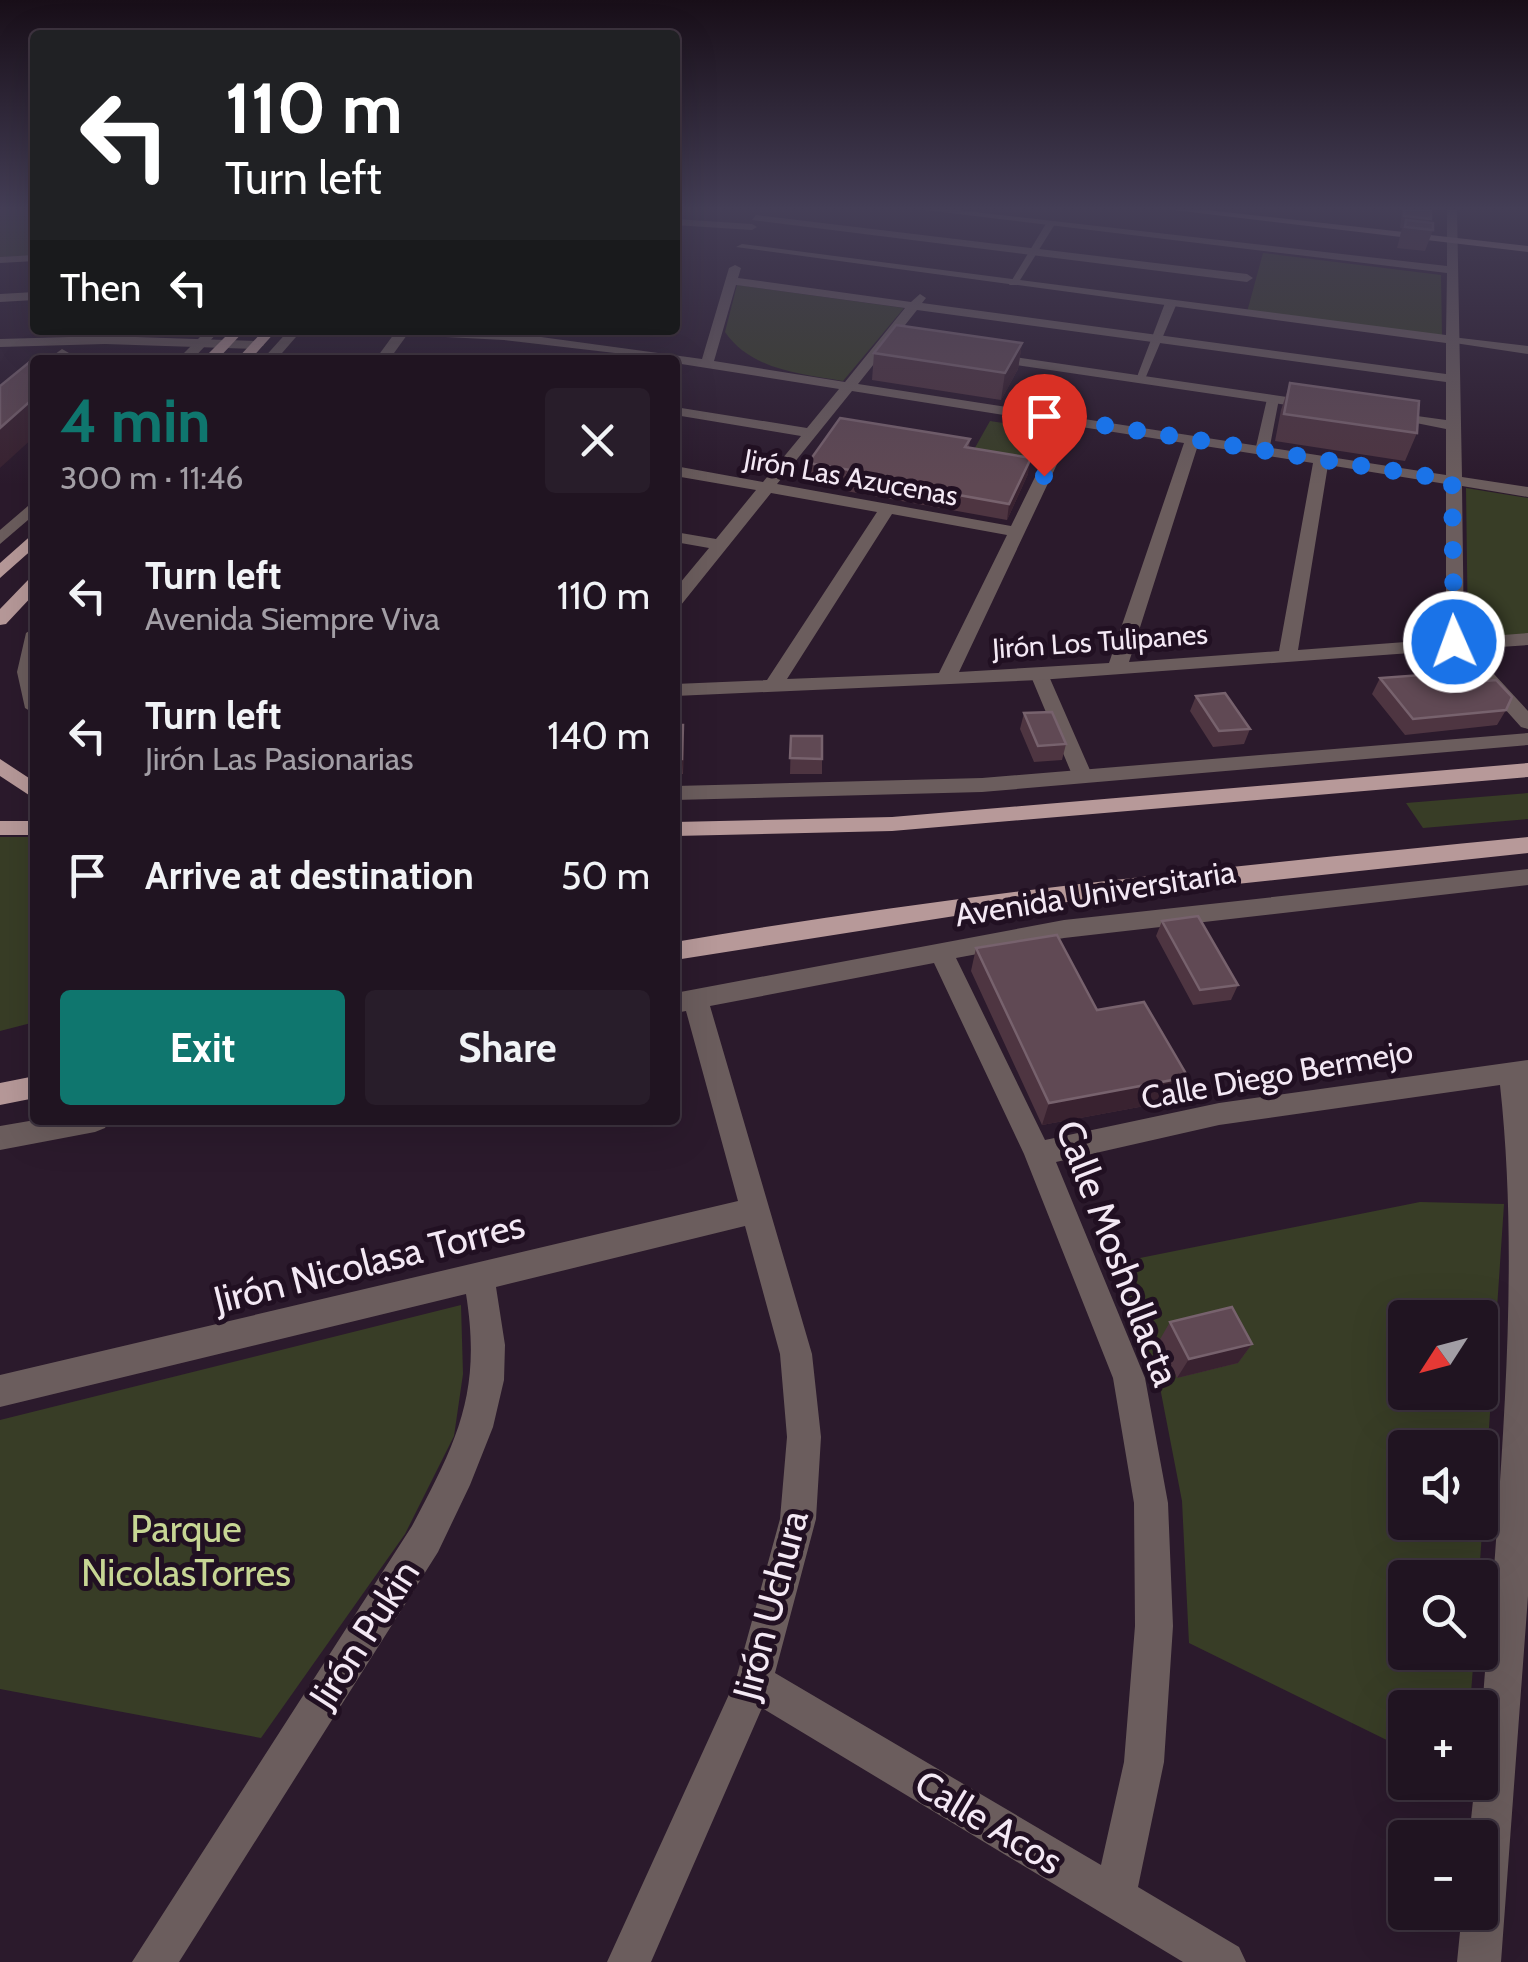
<!DOCTYPE html>
<html lang="en">
<head>
<meta charset="utf-8">
<style>
	:root { --surface:#201421; --page:#281d2a; --text:#f1f3f6; --muted:#a29ea5; --line:#3d333f; --accent:#0f766e }
	body { margin:0; font-family:Cabin,sans-serif; background:var(--page); color:var(--text); height:100vh; display:flex; flex-direction:column; font-size:38px; white-space:nowrap }
	* { box-sizing:border-box; margin:0 }
	p { font-size:32px; color:var(--muted) }
	.icon { flex:none; width:55px; height:55px; fill:none; stroke:currentColor; stroke-width:2; stroke-linecap:round; stroke-linejoin:round }
	.map { position:relative; flex:1; overflow:hidden }
	.side { position:absolute; left:30px; top:355px; width:650px; height:770px; display:flex; flex-direction:column; background:var(--surface); border-radius:10px; box-shadow:0 10px 40px #0002,0 0 0 2px var(--line) }
	.side>* { flex:none }
	.banner { position:absolute; left:30px; top:30px; width:650px; height:305px; border-radius:10px; box-shadow:0 10px 40px #0002,0 0 0 2px var(--line); background:#202124; color:#fff; overflow:hidden }
	.needle { width:65px; rotate:234deg }
	.buttons { position:absolute; left:1388px; top:1300px; display:grid; gap:20px }
	.buttons a { display:grid; place-items:center; width:110px; height:110px; border-radius:10px; background:var(--surface); box-shadow:0 10px 40px #0002,0 0 0 2px var(--line); font-size:50px }
	.pin { position:absolute; display:grid; place-items:center; width:85px; height:85px; color:#fff; margin:-102px -42px; border-radius:50% 50% 50% 0; rotate:-45deg; box-shadow:0 0 10px #0007 }
	.pin .icon { rotate:45deg }
	.me { position:absolute; width:110px; margin:-55px; rotate:358deg; stroke-linejoin:round; filter:drop-shadow(0 0 8px #0008) }
	.turn { display:flex; align-items:center; gap:35px; height:210px; padding:0 30px; font-size:45px }
	.turn .icon { width:130px; height:130px; stroke-width:2.5 }
	.turn b { display:block; font-size:70px; line-height:85px }
	.then { display:flex; align-items:center; height:95px; padding:0 30px; background:#0003; gap:20px; font-size:38px }
	.round { display:grid; place-items:center; flex:none; width:105px; height:105px; border-radius:10px; background:var(--page) }
	.headline { display:flex; align-items:center; justify-content:space-between; height:170px; padding:0 30px }
	h1 { font-size:60px; font-weight:700; line-height:75px; color:var(--accent) }
	.primary-button { display:flex; gap:20px; margin-top:auto; padding:20px 30px }
	.primary-button a { flex:1; height:115px; border-radius:10px; background:var(--accent); color:#fff; font-size:40px; font-weight:700; line-height:115px; text-align:center }
	.primary-button a+a { background:var(--page); color:var(--text) }
	ul { padding:0; list-style:none }
	li { display:flex; align-items:center; gap:30px; height:140px; padding:0 30px }
	li div { flex:1 }
	li b { display:block; font-size:38px }
	li em { font-style:normal }
	.map>svg:first-child { display:block }
	.green { fill:#383d26; fill-rule:evenodd }
	.lines { fill:none; stroke-linecap:round; stroke-linejoin:round }
	.pedestrian { fill:#6b5d5d; fill-rule:evenodd }
	.minor { fill:#6b5d5d; fill-rule:evenodd }
	.tertiary { fill:#6b5d5d; fill-rule:evenodd }
	.secondary { fill:#967f7f; fill-rule:evenodd }
	.primary { fill:#b79999; fill-rule:evenodd }
	.wall { fill:#4e3541 }
	.shaded-wall { fill:#392230 }
	.building { fill:#604954; stroke:#77626d; stroke-width:2.5 }
	.route { stroke:#1a73e8; stroke-width:18; stroke-dasharray:0 32.4 }
	.labels { text-anchor:middle; dominant-baseline:central; stroke-width:10; stroke-linejoin:round; paint-order:stroke }
	.far-street-label { font-size:28px; fill:#f3e8f4; stroke:#211022 }
	.street-label { font-size:32px; fill:#f3e8f4; stroke:#211022 }
	.near-street-label { font-size:38px; fill:#f3e8f4; stroke:#211022 }
	.near-park-label { font-size:38px; fill:#c7d694; stroke:#211022 }
</style>
</head>
<body>
<div class="map">
<svg width="1528" height="1962" viewBox="0 0 1528 1962">
	<rect width="100%" height="100%" fill="#2b1a2c"/>
	<path class="green" d="M0,210H35V256L0,257Z
		M1263,253L1441,275L1442,337L1247,312Z
		M737,285L904,308L843,381C801,374 751,370 725,332Z
		M990,421L1042,429L1021,471L967,462Z
		M1466,488L1528,498V635L1468,640Z
		M1528,793V819L1423,828L1406,803Z
		M0,837H35V1022L0,1031Z
		M1420,1202L1504,1204L1479,1577L1405,1578V1652L1474,1653L1470,1707L1405,1708V1749L1189,1643L1182,1501L1157,1372L1110,1264ZM1405,1318H1480V1392H1405ZM1405,1448H1480V1522H1405Z
		M461,1305L463,1374L454,1436L405,1534L261,1738L0,1689V1420Z"/>
	<g class="lines">
		<path class="pedestrian" d="M675,219L752,224L757,227L752,230L675,225Z
			M1047,222L1055,224L1017,285H1009Z
			M1171,300L1177,303L1145,379L1135,382L1165,303Z
			M1452,337L1528,346V354L1448,342Z
			M1273,395L1279,399L1269,451L1262,455L1255,451L1267,399Z
			M1039,669L1048,674L1093,777L1090,781L1083,783L1073,777L1030,674Z"/>
		<path class="minor" d="M925,210H957L1447,266V210H1457L1462,477L1528,487V497L1462,486L1464,638L1528,633V645L1471,649L1528,711V729L1521,727L1452,650L1039,680L675,696V684L767,680L877,512L771,493L681,605L675,606V589L709,548L675,542V532L716,539L756,490L675,476V466L763,482L801,436L675,415V407L807,428L839,389L675,363V360L504,340L407,335L389,360H375L394,334L381,330L504,332L702,359L729,268L735,265L741,268L738,278L911,302L920,294L926,298L922,303L1446,374V343L736,247L742,244L1446,335L1447,273ZM736,285L905,308L845,382L714,361ZM917,310L1446,382V420L1388,412L1381,416L1446,429V475L858,384ZM852,391L1061,424L1011,526L777,484ZM1075,426L1184,443L1109,663L959,672ZM1198,445L1313,463L1279,651L1129,662ZM1328,465L1446,484V639L1298,650ZM892,514L1007,535L939,673L787,679Z
			M756,215L1247,274L1253,278L1247,282L752,220Z
			M35,255V261L0,263V257Z
			M35,292V300L0,302V294Z
			M207,330H220L192,360H177Z
			M289,330H302L276,360H262Z
			M62,349L69,353L62,360H47Z
			M987,353L1314,401L1321,405L1314,409L982,360L980,357Z
			M35,500V514L0,544V530Z
			M35,627V714L25,708L17,672L26,633Z
			M1528,733V745L982,792L675,800V786L982,778Z
			M1528,869V885L1064,938L956,958L1045,1140L1219,1103L1528,1060V1596L1501,1962H1457L1462,1912H1480V1838H1469L1475,1782H1480C1480,1706 1489,1631 1495,1555C1506,1398 1517,1241 1500,1085L1219,1125L1056,1162L1145,1378L1168,1503L1173,1626L1164,1762L1138,1887L1239,1947L1246,1962H1183L762,1708L651,1962H607L736,1679L780,1519L787,1437L780,1354L745,1226L496,1287L505,1345L504,1380L493,1427L470,1485L438,1552L179,1962H132L412,1526C457,1441 482,1393 466,1294L0,1407V1375L738,1201L686,1011L675,1013V993L1064,920ZM934,963L1024,1154L1113,1378L1134,1503L1135,1626L1124,1762L1101,1865L775,1673L816,1519L821,1437L812,1354L710,1006Z
			M35,1120H109L105,1128L95,1132L0,1150V1126Z"/>
		<path class="tertiary" d="M105,336L257,341L264,345L257,349L105,344L0,347V339Z"/>
		<path class="secondary" d="M1174,210H1207L1528,246V252Z"/>
		<path class="primary" d="M232,330H245L217,360H202Z
			M264,330H277L250,360H236Z
			M35,532V547L0,578V563Z
			M35,578V593L6,624L0,625V609L29,579Z
			M0,759L35,782V799L0,776Z
			M1528,763V777L892,831L675,836V822L892,817Z
			M0,821H35V835H0Z
			M1528,837V853L993,910L675,960V942C958,893 1242,865 1528,837Z
			M35,1076V1098L0,1105V1083Z"/>
	</g>
	<path class="wall" d="M1402,210H1431L1429,222L1433,230L1425,251L1397,248L1402,228H1400Z
		M1022,343L1018,369L1001,400L872,380L874,353Z
		M1290,383L1417,433L1405,461L1275,441L1281,410Z
		M970,439L969,448L1028,474L1007,520L846,491V486L808,479V463Z
		M1380,678L1506,710L1497,725L1405,735L1372,694Z
		M1196,696L1250,729L1244,744L1213,747L1190,711Z
		M1024,713L1066,744L1062,760L1034,762L1020,729Z
		M675,725L684,740L683,774H675Z
		M791,736L822,759V774H790Z
		M1162,921L1238,985L1231,1000L1193,1005L1156,936Z
		M976,948L1097,1010L1188,1077L1177,1100L1042,1125L971,971Z
		M1170,1322L1252,1344L1238,1363L1177,1378L1159,1341Z"/>
	<path class="shaded-wall" d="M1022,343L1018,369L1001,400L1005,373Z
		M35,397V436L0,468V428Z
		M1031,458L1028,474L1007,520L1009,504Z
		M683,725L684,740L683,774L682,759Z
		M1188,1077L1177,1100L1042,1125L1049,1103Z
		M1252,1344L1238,1363L1177,1378L1189,1359Z"/>
	<path class="building" d="M1404,210H1431V219L1404,216Z
		M1406,220L1433,223V230L1405,227Z
		M896,325L1022,343L1005,373L874,353Z
		M37,356L81,358L78,360H35V397L0,428V386Z
		M1290,383L1419,401L1417,433L1284,414Z
		M840,418L970,439L965,447L1031,458L1009,504L847,475L850,470L808,463Z
		M1477,671L1486,681L1496,680L1512,697L1506,710L1413,719L1380,678Z
		M1225,693L1250,729L1219,731L1196,696Z
		M1052,712L1066,744L1038,746L1024,713Z
		M675,725H683L682,759H675Z
		M791,736H822V759L790,758Z
		M1198,916L1238,985L1200,990L1162,921Z
		M1057,935L1097,1010L1144,1002L1188,1077L1049,1103L976,948Z
		M1232,1307L1252,1344L1189,1359L1170,1322Z"/>
	<linearGradient id="sky" x2="0" y2="1"><stop stop-color="#180e18"/><stop offset="0.43" stop-color="#443e56"/><stop offset="1" stop-color="#443e56" stop-opacity="0"/></linearGradient>
	<rect width="1528" height="485" fill="url(#sky)"/>
	<g class="lines">
		<path class="route" d="M1044,476L1070,420L1452,480L1454,642"/>
	</g>
	<g class="labels">
		<g class="far-street-label">
			<text transform="translate(851 477) rotate(10)">Jirón Las Azucenas</text>
			<text transform="translate(1100 641) rotate(-4)">Jirón Los Tulipanes</text>
		</g>
		<g class="street-label">
			<text transform="translate(1095 893) rotate(-9)">Avenida Universitaria</text>
			<text transform="translate(1277 1074) rotate(-10)">Calle Diego Bermejo</text>
		</g>
		<g class="near-street-label">
			<text transform="translate(1118 1253) rotate(69)">Calle Moshollacta</text>
			<text transform="translate(369 1262) rotate(-14)">Jirón Nicolasa Torres</text>
			<text transform="translate(770 1605) rotate(-75)">Jirón Uchura</text>
			<text transform="translate(364 1634) rotate(-57)">Jirón Pukin</text>
			<text transform="translate(989 1822) rotate(31)">Calle Acos</text>
		</g>
		<g class="near-park-label">
			<text x="186" y="1528">Parque<tspan x="186" dy="44">NicolasTorres</tspan></text>
		</g>
	</g>
</svg>
<div class="buttons">
<a><svg class="needle" viewBox="-14 -14 28 28"><path d="M0-13l5 13h-10z" fill="#e53935"/><path d="M0 13l5-13h-10z" fill="#a29ea5"/></svg></a>
<a><svg class="icon" aria-label="sound" viewBox="0 0 24 24"><path d="M4 9h4l5-4v14l-5-4H4zM17 9q2 3 0 6"/></svg></a>
<a><svg class="icon" aria-label="search" viewBox="0 0 24 24"><circle cx="10" cy="10" r="6"/><path d="M15 15l6 6"/></svg></a>
<a>+</a>
<a>−</a>
</div>
<div class="pin" style="left:1044px;top:476px;background:#d93025"><svg class="icon" aria-label="arrive" viewBox="0 0 24 24"><path d="M6 21V4h12l-3 4 3 4H6"/></svg></div>
<svg class="me" style="left:1454px;top:642px" viewBox="-20 -20 40 40"><circle r="17" fill="#1a73e8" stroke="#fff" stroke-width="3"/><path d="M0-11L8 9 0 5-8 9z" fill="#fff"/></svg>
<div class="banner">
<div class="turn"><svg class="icon" aria-label="left" viewBox="0 0 24 24"><path d="M17 20v-9H6M10 6l-5 5 5 5"/></svg><div><b>110 m</b>Turn left</div></div>
<div class="then">Then<svg class="icon" aria-label="left" viewBox="0 0 24 24"><path d="M17 20v-9H6M10 6l-5 5 5 5"/></svg></div>
</div>
<section class="side">
<div class="headline"><div><h1>4 min</h1><p>300 m · 11:46</p></div><a class="round"><svg class="icon" aria-label="close" viewBox="0 0 24 24"><path d="M6 6l12 12M18 6L6 18"/></svg></a></div>
<ul>
<li><svg class="icon" aria-label="left" viewBox="0 0 24 24"><path d="M17 20v-9H6M10 6l-5 5 5 5"/></svg><div><b>Turn left</b><p>Avenida Siempre Viva</p></div><em>110 m</em></li>
<li><svg class="icon" aria-label="left" viewBox="0 0 24 24"><path d="M17 20v-9H6M10 6l-5 5 5 5"/></svg><div><b>Turn left</b><p>Jirón Las Pasionarias</p></div><em>140 m</em></li>
<li><svg class="icon" aria-label="arrive" viewBox="0 0 24 24"><path d="M6 21V4h12l-3 4 3 4H6"/></svg><div><b>Arrive at destination</b></div><em>50 m</em></li>
</ul>
<div class="primary-button"><a>Exit</a><a>Share</a></div>
</section>
</div>
</body>
</html>
